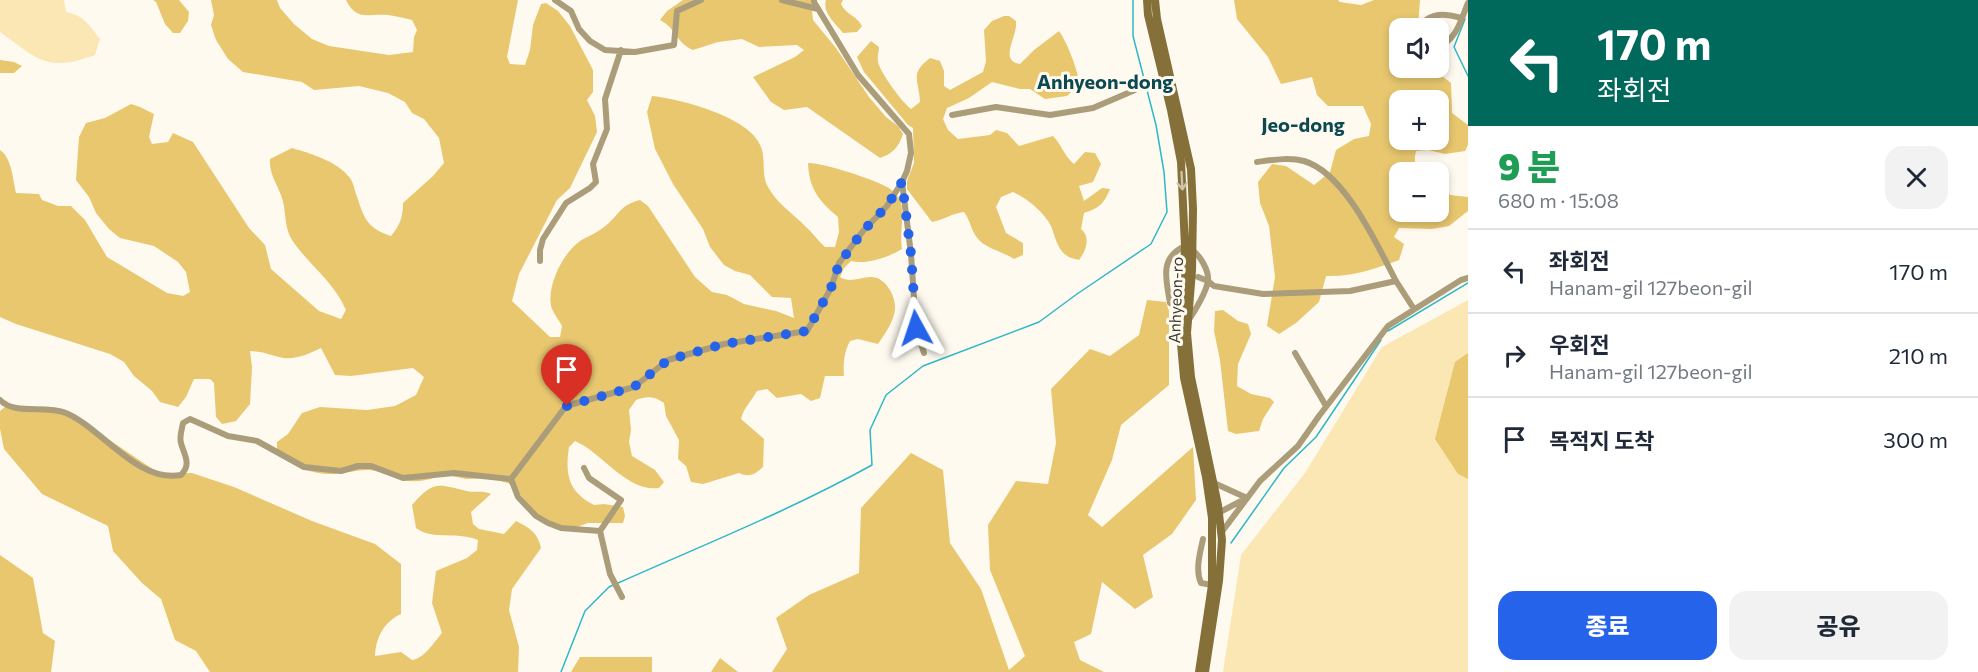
<!DOCTYPE html>
<html lang="ko">
<head>
<meta charset="utf-8">
<style>
	:root { --surface:#fff; --page:#f2f2f3; --text:#1f2937; --muted:#747a83; --line:#e0e1e3; --accent:#2563eb }
	body { margin:0; font-family:Commissioner,"Noto Sans KR",sans-serif; background:var(--page); color:var(--text); height:100vh; display:flex; flex-direction:column; font-size:22px; white-space:nowrap }
	* { box-sizing:border-box; margin:0 }
	p { font-size:20px; color:var(--muted) }
	.icon { flex:none; width:33px; height:33px; fill:none; stroke:currentColor; stroke-width:2; stroke-linecap:round; stroke-linejoin:round }
	.map { position:relative; flex:1; overflow:hidden }
	.panel { display:flex; flex-direction:column; background:var(--surface); width:510px }
	.panel>* { flex:none }
	.banner { background:#00695c; color:#fff; overflow:hidden }
	.tools { position:absolute; left:1389px; top:18px; display:grid; gap:12px }
	.tools a { display:grid; place-items:center; width:60px; height:60px; border-radius:12px; background:var(--surface); box-shadow:0 3px 9px #0003; font-size:30px }
	.pin { position:absolute; display:grid; place-items:center; width:51px; height:51px; color:#fff; margin:-62px -26px; border-radius:50% 50% 50% 0; rotate:-45deg; box-shadow:0 0 6px #0007 }
	.pin .icon { rotate:45deg }
	.me { position:absolute; width:66px; margin:-33px; rotate:355deg; stroke-linejoin:round; filter:drop-shadow(0 0 4px #0008) }
	.turn { display:flex; align-items:center; gap:21px; height:126px; padding:0 30px; font-size:27px }
	.turn .icon { width:78px; height:78px; stroke-width:2.5 }
	.turn b { display:block; font-size:42px; line-height:51px }
	.round { display:grid; place-items:center; flex:none; width:63px; height:63px; border-radius:18px; background:var(--page) }
	.head { display:flex; align-items:center; justify-content:space-between; height:102px; padding:0 30px }
	h1 { font-size:36px; font-weight:800; line-height:45px; color:#1e9e55 }
	.cta { display:flex; gap:12px; margin-top:auto; padding:12px 30px }
	.cta a { flex:1; height:69px; border-radius:18px; background:var(--accent); color:#fff; font-size:24px; font-weight:800; line-height:69px; text-align:center }
	.cta a+a { background:var(--page); color:var(--text) }
	ul { padding:0; list-style:none }
	li { display:flex; align-items:center; gap:18px; height:84px; padding:0 30px; border-top:2px solid var(--line) }
	li div { flex:1 }
	li b { display:block; font-size:22px }
	li em { font-style:normal }
	main { display:flex; flex:1; min-height:0 }
	.map>svg:first-child { display:block }
	.green { fill:#fbe7b4 }
	.forest { fill:#e8c76f; fill-rule:evenodd }
	.lines { fill:none; stroke-linecap:round; stroke-linejoin:round }
	.stream { stroke:#2eb7c9; stroke-width:1.5 }
	.street { stroke:#ab9d7a; stroke-width:6 }
	.secondary { stroke:#85703a; stroke-width:8 }
	.oneway { stroke:#cec3a7 }
	.route { stroke:#2563eb; stroke-width:10; stroke-dasharray:0 18 }
	.labels { text-anchor:middle; dominant-baseline:central; stroke-width:6; stroke-linejoin:round; paint-order:stroke }
	.street-label { font-size:16px; fill:#3d3b34; stroke:#fefaf0 }
	.quarter-label { font-size:20px; font-weight:bold; fill:#0a4951; stroke:#fefaf0 }
</style>
</head>
<body>
<main>
<div class="map">
<svg width="1468" height="672" viewBox="0 0 1468 672">
	<rect width="100%" height="100%" fill="#fefaf0"/>
	<path class="green" d="M0,0H64L66,12C84,15 89,25 100,39L95,55C46,73 38,59 0,32Z
		M1468,300V672H1223L1241,555L1305,473L1382,347Z"/>
	<path class="forest" d="M153,0H179L189,12L188,21L180,33H173L165,24L156,2Z
		M211,0H277L280,8L294,24L312,39L329,46L389,55L413,52L414,37L417,30L412,20C404,18 396,16 388,15C368,13 357,22 346,0H518L507,57L510,64L525,65L530,50L533,25L541,4L546,3L558,11L570,26L593,70V92L587,100L595,116L597,132L570,188L557,200L519,274L512,301L550,337H560L562,326C559,320 553,313 551,306C547,285 563,253 580,241C588,236 597,233 604,227C619,216 619,205 640,200L648,206L695,277L712,292L727,295L744,304L776,311L794,318L791,298L772,297L750,275L735,271L724,265L710,247L703,229L673,184L655,149L647,112L652,96C680,99 751,117 761,147C766,160 761,175 768,187C778,205 793,213 806,227C813,233 818,241 825,247H835L839,232L838,217C819,201 809,189 808,163C821,162 876,180 889,188C892,190 897,195 899,198C906,211 899,234 902,249C889,257 866,265 851,261L844,268L840,277C852,285 864,274 877,278C888,282 896,298 895,309C894,321 885,334 878,344L858,339L850,341C844,352 843,364 844,376H825L820,398L811,401L801,394L777,398L767,389L757,391C751,402 744,407 741,419L764,439L763,467C755,474 750,478 739,473L703,484L691,482L686,466L678,459L679,440L666,416L664,403C654,396 647,396 636,400L629,410L631,430L629,442L632,456L655,470L664,482L659,488C626,492 603,453 575,441L569,447C565,474 568,492 594,505L604,504L623,507L625,516L623,523H588L565,531L540,518L518,492L508,483L489,478L466,479L443,474C431,480 417,483 403,480C394,478 385,472 376,471C362,468 349,473 335,474C313,475 291,467 277,451V442L288,434L302,413L320,407L367,410L395,406L416,395L424,377L413,368L351,376L335,375L321,348C309,354 293,361 279,357C266,354 265,352 250,351L252,367L250,404L236,421L222,424L216,417L214,383L210,379H194L186,397L178,407L160,402L152,391L134,376L124,362L110,354L16,324L0,317V150C12,158 13,180 16,193L39,194L42,200L58,206H71L85,220L107,257L167,293L183,296L190,292L186,272L178,262L154,246L120,238L109,229L96,213L89,197L76,180L79,137L86,123L105,118L131,104L140,107L154,114L149,137L152,144L168,142L173,133L193,142L249,228L265,245L271,269L319,311L341,319L346,310C334,282 309,265 292,240C283,225 287,210 281,195C276,182 269,173 270,159L292,148C312,154 337,161 350,178C353,182 354,187 355,191C364,216 364,227 391,236C400,225 403,217 403,203L433,176L444,163L439,138L424,119L412,113L405,102L388,93L359,86L314,90L302,82L243,72L228,59L216,40L211,25L214,15Z
		M683,0H811L813,20L836,48L869,97L886,117L898,126L903,134C899,147 892,154 880,158L807,107L784,110L771,102L753,77L795,57L804,50L797,45L759,47L742,39L718,42L693,50C675,42 677,29 660,20L667,11Z
		M826,0H843L841,4C845,14 856,15 862,26L857,32L843,33C835,23 822,13 826,0Z
		M1234,0H1338L1340,2L1361,5L1374,0H1420L1418,26L1413,28H1400V68H1432L1451,83L1452,113L1468,125V145L1465,151L1445,154L1428,150L1416,151C1414,160 1414,166 1421,172H1400V212H1438L1439,183L1450,195L1468,197V211L1449,226L1432,229L1399,228L1394,237L1404,244L1399,260C1375,269 1352,277 1326,276L1319,302L1296,323L1279,334L1267,326L1275,277L1269,226L1260,203L1258,182L1272,164L1286,166L1314,185L1330,172L1336,150L1354,139L1369,136L1371,124L1363,106H1328L1317,95L1312,77L1281,84L1268,57L1237,19ZM1400,100H1438V140H1400Z
		M1004,16H1009L1016,21C1018,37 998,60 1020,64L1034,50L1059,31C1066,40 1079,72 1079,84L1067,96L1045,99L1030,89H1020L992,82L969,98L947,108L943,119L948,130L958,139L990,135L996,130L1007,133L1019,146L1053,136C1062,145 1064,156 1074,164L1085,152L1095,153L1101,164L1093,182L1079,186L1084,201L1102,188L1110,189C1104,204 1099,208 1084,213L1081,229C1091,237 1086,251 1079,260C1076,259 1069,258 1066,255C1057,249 1055,236 1051,226C1044,212 1027,198 1013,192L1001,197L996,207L1006,233L1023,243V255L1014,259C1003,252 989,249 980,241C971,233 971,221 964,212C953,213 943,220 932,222L907,189V181L914,163L913,128L908,125L864,72L857,57L871,41L879,47C879,51 877,57 878,62C881,74 902,102 911,109L920,102C919,79 909,74 930,58L940,61L944,71V86L950,90L983,72L986,61L984,30L992,21Z
		M0,60L14,62L22,66L14,73H0Z
		M1147,300L1166,302L1169,311V385L1121,425L1112,460L1088,515L1102,527L1193,447L1196,500L1172,534L1143,555L1153,597L1135,609L1102,582L1091,634L1074,642L1080,660L1104,672H772L787,649L776,618L809,595L859,573L861,508L911,453L943,470L950,543L981,589L1009,670L1025,656L990,570L988,525L1016,481L1048,484L1056,443L1051,389L1090,349L1110,356L1139,335Z
		M1223,310L1238,321L1248,324L1251,334L1238,364L1237,386L1251,394L1270,398L1274,402L1263,419L1259,431L1236,434L1228,431L1220,360L1214,331L1215,311Z
		M1468,353V479L1458,474L1435,439L1455,362Z
		M7,405L65,410L160,474L192,473L234,487L312,521L375,544L401,564V614C384,622 376,637 375,656L401,652L412,660C425,658 434,642 442,633L432,603L436,571L467,558L477,550L478,540C457,531 434,541 416,528L412,505C434,480 437,484 467,491C476,493 483,490 491,494L471,512L473,524L479,529L504,534L516,521C530,528 538,533 541,548L512,589L509,610L519,647L518,672H210L196,651L175,640L161,599L142,583L113,551L108,526L42,494L4,449L0,429V411Z
		M0,555L33,578L43,633L55,641L51,672H0Z
		M580,657H652V672H571Z
		M720,658L738,672H711Z"/>
	<g class="lines">
		<path class="stream" d="M1465,19L1454,47L1468,76
			M1388,331L1468,283
			M1231,543L1284,468L1316,437L1381,340
			M618,583C703,545 791,510 872,465L870,430L886,395L923,366L1039,322L1077,294L1151,244L1167,212L1164,172L1156,125L1133,36V0
			M561,672L585,611L609,587L613,585"/>
		<path class="street" d="M555,0L571,11L579,29L590,41L605,50L635,52L674,45L677,11L701,0
			M782,0L818,9
			M1426,20C1437,12 1449,15 1462,18
			M1438,47C1457,40 1461,19 1468,3
			M952,115L996,107L1050,115L1093,108L1135,90
			M1257,162C1272,160 1289,157 1304,161C1345,173 1377,245 1396,281
			M902,182L911,254L916,328L924,353
			M540,261V250L543,239L566,203L590,188L596,182L593,164L607,129L605,99L621,50
			M1198,277L1208,281L1214,286L1263,294L1350,291L1396,281L1414,309
			M1183,311L1170,303C1166,279 1159,258 1185,246
			M1188,321C1195,311 1207,291 1208,280C1209,271 1200,255 1192,250
			M1295,353L1326,406
			M0,400C16,416 45,404 66,413C103,429 137,483 181,475C192,464 184,455 181,443C179,437 182,429 183,423L190,419L228,436L257,441L304,467L341,471L358,466H371L403,478L454,473L511,479
			M584,468L589,478L621,500L600,531
			M1214,483L1247,498
			M1222,511L1243,500
			M1221,533L1260,481L1298,446L1319,416L1388,326L1461,280L1468,278
			M1203,539C1200,553 1195,570 1201,583L1212,585
			M622,597L610,574L600,531L561,528L548,523L536,516L518,497L511,479L566,406L634,387L668,360L724,344L807,331L831,288L839,263L863,231L887,206L902,182L907,171L911,153L909,134L858,75L814,2V0"/>
		<path class="secondary" d="M1147,0L1148,15L1171,110L1181,162L1185,246L1181,344L1184,378L1206,477L1212,518V585L1199,672
			M1155,0L1157,19L1191,169L1193,209L1192,271L1187,333L1191,377L1218,505L1222,540L1219,581L1205,672"/>
	</g>
	<defs><path id="oneway-shaft" d="M-6 0H5M1.5-3L5.5 0L1.5 3" fill="none" stroke-width="1.6" stroke-linecap="round" stroke-linejoin="round" transform="scale(1.5)"/></defs>
	<use class="oneway" href="#oneway-shaft" transform="translate(1182 181) rotate(87)"/>
	<g class="lines">
		<path class="route" d="M567,406L634,387L668,360L724,344L807,331L831,288L839,264L863,231L887,206L902,182L911,254L916,328"/>
	</g>
	<g class="labels">
		<g class="street-label">
			<text transform="translate(1175 300) rotate(-88)">Anhyeon-ro</text>
		</g>
		<g class="quarter-label">
			<text x="1105" y="81">Anhyeon-dong</text>
			<text x="1303" y="124">Jeo-dong</text>
		</g>
	</g>
</svg>
<div class="tools">
<a><svg class="icon" aria-label="sound" viewBox="0 0 24 24"><path d="M4 9h4l5-4v14l-5-4H4zM17 9q2 3 0 6"/></svg></a>
<a>+</a>
<a>−</a>
</div>
<div class="pin" style="left:567px;top:406px;background:#d93025"><svg class="icon" aria-label="arrive" viewBox="0 0 24 24"><path d="M6 21V4h12l-3 4 3 4H6"/></svg></div>
<svg class="me" style="left:916px;top:328px" viewBox="-20 -20 40 40"><path d="M0-17L14 15 0 8-14 15z" fill="#2563eb" stroke="#fff" stroke-width="4"/></svg>
</div>
<section class="panel">
<div class="banner">
<div class="turn"><svg class="icon" aria-label="left" viewBox="0 0 24 24"><path d="M17 20v-9H6M10 6l-5 5 5 5"/></svg><div><b>170 m</b>좌회전</div></div>
</div>
<div class="head"><div><h1>9 분</h1><p>680 m · 15:08</p></div><a class="round"><svg class="icon" aria-label="close" viewBox="0 0 24 24"><path d="M6 6l12 12M18 6L6 18"/></svg></a></div>
<ul>
<li><svg class="icon" aria-label="left" viewBox="0 0 24 24"><path d="M17 20v-9H6M10 6l-5 5 5 5"/></svg><div><b>좌회전</b><p>Hanam-gil 127beon-gil</p></div><em>170 m</em></li>
<li><svg class="icon" aria-label="right" viewBox="0 0 24 24"><path d="M7 20v-9h11M14 6l5 5-5 5"/></svg><div><b>우회전</b><p>Hanam-gil 127beon-gil</p></div><em>210 m</em></li>
<li><svg class="icon" aria-label="arrive" viewBox="0 0 24 24"><path d="M6 21V4h12l-3 4 3 4H6"/></svg><div><b>목적지 도착</b></div><em>300 m</em></li>
</ul>
<div class="cta"><a>종료</a><a>공유</a></div>
</section>
</main>
</body>
</html>
